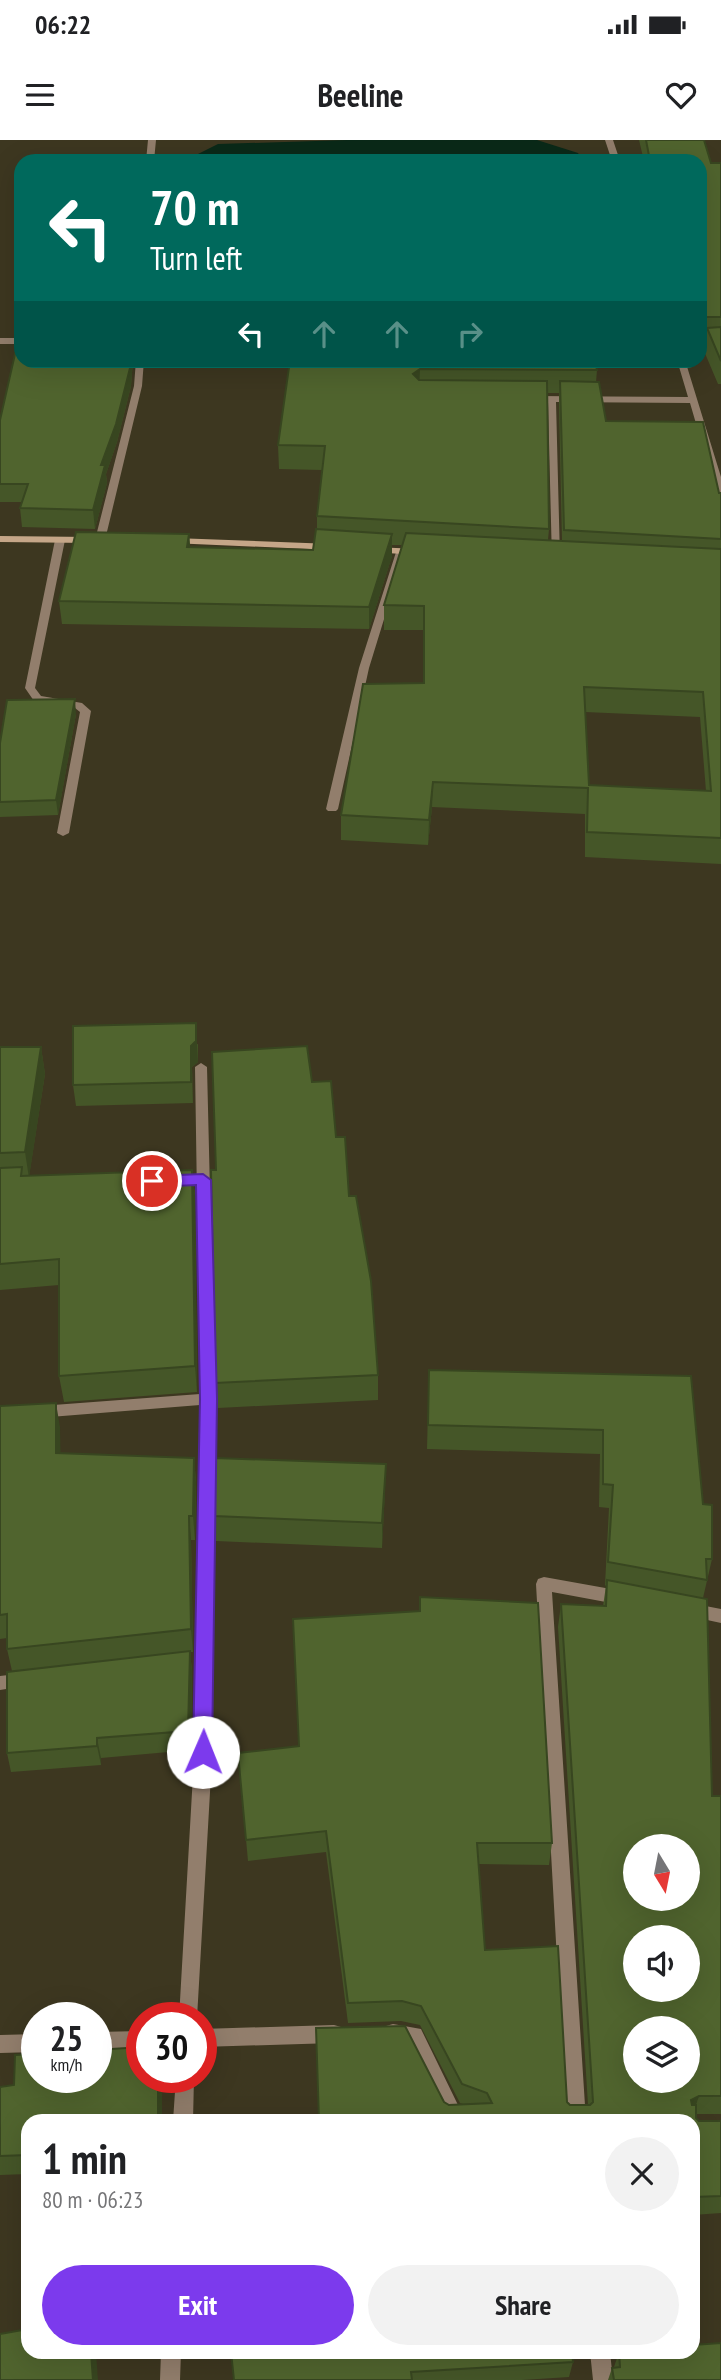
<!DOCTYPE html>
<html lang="en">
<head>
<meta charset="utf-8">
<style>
	:root { --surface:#fff; --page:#f2f2f2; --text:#202124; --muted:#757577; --accent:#7c3aed }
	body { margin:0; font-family:"PT Sans Narrow",sans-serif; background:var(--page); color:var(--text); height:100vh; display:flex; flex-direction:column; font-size:26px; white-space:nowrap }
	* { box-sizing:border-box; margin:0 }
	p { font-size:23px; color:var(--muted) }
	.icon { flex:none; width:38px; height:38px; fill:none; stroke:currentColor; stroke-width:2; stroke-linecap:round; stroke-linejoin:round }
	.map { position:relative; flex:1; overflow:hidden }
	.panel { position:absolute; left:21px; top:1974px; width:679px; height:245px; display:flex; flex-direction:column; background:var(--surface); border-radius:21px; box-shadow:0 7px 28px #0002 }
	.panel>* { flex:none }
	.hud { position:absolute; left:14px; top:14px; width:693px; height:214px; border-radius:21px; box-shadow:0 7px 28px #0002; background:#00695c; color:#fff; overflow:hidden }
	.needle { width:46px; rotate:170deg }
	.fabs { position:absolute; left:623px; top:1694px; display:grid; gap:14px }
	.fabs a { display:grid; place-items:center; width:77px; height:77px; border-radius:50%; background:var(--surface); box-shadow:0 7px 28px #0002; font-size:35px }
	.speed { position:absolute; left:21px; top:1862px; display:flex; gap:14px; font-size:35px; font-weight:700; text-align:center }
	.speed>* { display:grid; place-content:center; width:91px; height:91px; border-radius:50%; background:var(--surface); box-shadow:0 7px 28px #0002; line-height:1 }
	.speed small { font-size:18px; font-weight:400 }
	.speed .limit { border:10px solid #d22; background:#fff; color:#111 }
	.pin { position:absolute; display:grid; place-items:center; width:60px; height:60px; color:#fff; margin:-30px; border:4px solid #fff; border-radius:50%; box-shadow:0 2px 7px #0007 }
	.me { position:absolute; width:77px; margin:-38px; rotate:1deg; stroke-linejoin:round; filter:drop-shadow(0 0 5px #0008) }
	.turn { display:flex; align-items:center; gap:24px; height:147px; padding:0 21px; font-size:32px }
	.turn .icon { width:91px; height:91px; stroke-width:2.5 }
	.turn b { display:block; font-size:49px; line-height:60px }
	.lanes { display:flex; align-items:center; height:66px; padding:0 21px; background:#0003; justify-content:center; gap:35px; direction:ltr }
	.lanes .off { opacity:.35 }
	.round { display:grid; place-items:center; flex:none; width:74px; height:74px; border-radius:37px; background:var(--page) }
	.head { display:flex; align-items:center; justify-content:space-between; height:119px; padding:0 21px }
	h1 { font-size:42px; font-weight:700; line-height:52px }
	.primary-button { display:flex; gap:14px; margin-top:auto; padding:14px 21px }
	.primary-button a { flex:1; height:80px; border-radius:42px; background:var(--accent); color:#fff; font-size:28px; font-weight:700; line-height:80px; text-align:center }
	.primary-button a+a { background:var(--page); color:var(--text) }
	.status { display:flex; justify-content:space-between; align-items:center; height:49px; padding:0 35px; background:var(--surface); direction:ltr }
	.status svg { height:19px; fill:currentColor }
	header { display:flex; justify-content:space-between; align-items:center; height:91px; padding:0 21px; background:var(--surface); font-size:32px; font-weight:700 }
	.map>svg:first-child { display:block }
	.water { fill:#0a2918 }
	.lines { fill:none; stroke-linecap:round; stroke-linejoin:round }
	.street { fill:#927e6c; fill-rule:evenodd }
	.secondary { fill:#c5a688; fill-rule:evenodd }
	.wall { fill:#455628; fill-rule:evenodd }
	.shaded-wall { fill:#384620 }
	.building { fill:#50642e; stroke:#384620; stroke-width:2; fill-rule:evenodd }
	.route { fill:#7c3aed; stroke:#51269a; stroke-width:2 }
</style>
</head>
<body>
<div class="status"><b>06:22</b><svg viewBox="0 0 49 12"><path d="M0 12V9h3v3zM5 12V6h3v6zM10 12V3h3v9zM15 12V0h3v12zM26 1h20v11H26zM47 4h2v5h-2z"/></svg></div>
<header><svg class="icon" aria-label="menu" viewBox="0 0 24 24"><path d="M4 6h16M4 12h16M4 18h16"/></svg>Beeline<svg class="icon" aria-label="heart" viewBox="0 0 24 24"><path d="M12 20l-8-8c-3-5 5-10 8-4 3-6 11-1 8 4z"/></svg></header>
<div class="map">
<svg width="721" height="2240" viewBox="0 0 721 2240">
	<rect width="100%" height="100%" fill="#3d3720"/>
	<path class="water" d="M347,0H537L578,13L583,21H194L196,15L218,4Z"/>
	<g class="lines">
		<path class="street" d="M148,0H156L154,21H146Z
			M605,0H613L620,21H612Z
			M0,198H21V204H0Z
			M700,202H721V208H700Z
			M136,220H144L142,246L105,400L100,403L95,400L134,246Z
			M677,220H685L721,337V355L716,352L690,263L556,262L560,419L552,421L548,262H530L526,259L530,256L688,257Z
			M60,397L65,400L35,548L41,556L82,563L91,571L69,693L63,696L57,693L80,572L75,568L34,561L25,548L55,400Z
			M397,409L405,411L369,528L338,669L336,671H328L326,669L359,528Z
			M201,923L207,927L215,1259L211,1635L197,1878H179L193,1635L200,1265L0,1281V1269L200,1254L195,927Z
			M544,1437L622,1451L628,1453L630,1458L628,1463L622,1465L552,1452L586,1981H566L536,1444L538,1439Z
			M690,1463L721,1469V1483L684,1475L682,1470L684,1465Z
			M25,1533L31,1535L33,1540L31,1545L0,1550V1536Z
			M393,1884L421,1889L458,1965L462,1969L484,1974L487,1981H447L444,1979L408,1904L386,1900L384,1893L386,1886Z
			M334,1885L341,1887L343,1894L341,1901L334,1903L201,1907V1889Z
			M142,1891V1909L96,1910V1892Z
			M37,1894V1912L0,1913V1895Z
			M176,1937H194L193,1981H173Z
			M161,2212H181L180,2240H160Z
			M590,2212H610L613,2240H593Z"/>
		<path class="secondary" d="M0,396L90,397L95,400L90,403L0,402Z
			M174,398L332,404L337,407L332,410L171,403L169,401Z
			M373,407L419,409L424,412L419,415L370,412V408Z"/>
	</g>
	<path class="wall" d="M639,0H704L711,23H721V244H718L704,211L706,199H700V21H644Z
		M21,220H133L131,246L117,302L106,334L107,343L95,389L22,387L20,368L22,362H0V280Z
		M290,220L597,230L596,242L606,281L719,353H721V724L585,717V674L432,667L428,705L341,700V675L424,543V490H384V465L402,405H392V416L369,489L62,484L59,461L189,394L190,407L313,410L317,389V376L322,330L279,329L278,305ZM547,253H559V265L562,401L548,400L549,389ZM585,572L700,577L706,651L589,645Z
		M76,574L58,675L0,677V603Z
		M198,904V922L192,927L193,963L76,966L73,945Z
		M0,907H41L45,934L29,1036L192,1030L195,1056L197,1252L64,1262L59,1236V1145L0,1150Z
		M312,942L336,997L349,1056L378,1235V1260L218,1268L215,1243L216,1030Z
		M429,1230L691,1236L703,1364L712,1419L703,1458L712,1656H721V1974H696V1978L699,1981H721V2073L693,2075V1981H319L444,1962L449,1965L463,1964L460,1963L420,1885L401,1881L348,1883L326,1712L248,1721L238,1613L552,1703L549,1725L478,1724L485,1810L567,1962L570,1965H588L558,1487L561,1464L603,1466L606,1446L605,1445L609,1368L599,1367L600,1314L427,1309Z
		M0,1266L60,1287V1313L194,1318L196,1342L195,1400H191L193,1512H190L192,1531L191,1610L101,1618V1625L11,1632L7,1613L12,1531L7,1509V1498L0,1499Z
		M385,1350L382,1408L216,1401L214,1376Z
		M14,1945L28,1981V2034L0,2035V1947Z
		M619,2212L721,2240H608L612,2228L614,2227Z
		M573,2222L569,2237L522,2240H234Z"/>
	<path class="shaded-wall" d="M131,220H133L131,246L117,302L106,334L107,343L95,389L93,370L101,325Z
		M420,229L419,252L413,234Z
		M189,394L191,416L187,407Z
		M392,394V416L369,489V467Z
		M75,559L76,574L58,675L56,660Z
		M433,642L432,667L428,705L429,680Z
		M196,883L198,922L192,927L193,963L191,906Z
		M41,907L45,934L29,1038L25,1012Z
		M192,1030L195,1056L197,1252L195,1226Z
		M56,1263L60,1287L61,1337L56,1313Z
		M194,1318L196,1342L195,1400L193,1376Z
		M386,1324L385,1350L382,1408V1383Z
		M189,1376L191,1400L193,1512L191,1489Z
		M190,1511L192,1531L191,1610L188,1591Z
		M97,1598L101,1618V1625L97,1606Z
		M158,1937H162V1981H158Z
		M699,1956L693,1974L691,1960Z
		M91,2212H96L98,2240H93Z"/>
	<path class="building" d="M646,0H704L711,23H721V177H703L700,171V21H650Z
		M721,187V221L707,188Z
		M20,192L21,220H131L130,228L116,284L101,325H105L93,370L20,368L28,344H0V280Z
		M290,220H595L597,230L420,229L413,234L419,240L547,241L549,389L317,376L325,306L278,305Z
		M560,241L599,242L606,281L703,282L719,353H721V399L564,390Z
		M316,389L392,394L369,467L59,461L76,392L189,394L187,407L313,410Z
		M406,393L721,409V698L587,692L588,648L433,642L429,680L341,675L363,544L424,543V466L384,465ZM584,547L703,552L711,651L589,645Z
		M75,559L56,660L0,662V603L7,560Z
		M196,883V901L191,906V942L73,945V886Z
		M307,906L312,942L331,941L336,997H345L349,1056H356L371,1141L378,1235L215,1243L211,1030H216L212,912Z
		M0,907H41L25,1012L0,1013Z
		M22,1027L21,1036L192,1030L195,1226L59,1236V1119L0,1124V1028Z
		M429,1230L691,1236L703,1364L712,1365V1419H706L707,1440L608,1422L613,1345L603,1344V1290L428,1285Z
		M56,1263V1313L194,1318L193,1376H189L191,1489L7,1509V1474L0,1475V1266Z
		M215,1318L386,1324L382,1383L214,1376Z
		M607,1440L707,1459L712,1656H721V1956H699L691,1960L692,1965H696V1978L699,1981H721V2056L693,2057V1981H319L316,1888L405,1886L444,1962L449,1965L492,1963L487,1953L462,1944L421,1866L402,1861L348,1863L326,1691L246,1700L238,1613L299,1606L293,1479L420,1471V1457L538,1463L552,1703H477L485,1810L558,1806L567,1962L570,1965H590L593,1962L561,1464L606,1466ZM635,1706H688V1759H635ZM635,1797H688V1850H635ZM635,1888H688V1941H635Z
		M190,1511L188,1591L97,1598V1606L7,1613V1532Z
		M142,1907V1937H158V1981H28V2015L0,2016V1947L14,1945L15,1915L37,1914V1937H96V1910Z
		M28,2189V2212H91L93,2240H0V2194Z
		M721,2203V2240H614L612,2228L620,2227L619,2212H693V2205Z
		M231,2212H572L573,2222L411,2232L412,2240H234Z"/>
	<path class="route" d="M203,1034L211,1040L217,1259L212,1612L210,1618L203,1620L196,1618L193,1612L200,1259L196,1045L152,1047L145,1041L152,1036Z"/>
</svg>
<div class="fabs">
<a><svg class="needle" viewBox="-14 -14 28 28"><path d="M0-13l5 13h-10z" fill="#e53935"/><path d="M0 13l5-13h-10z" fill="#757577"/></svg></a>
<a><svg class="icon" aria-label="sound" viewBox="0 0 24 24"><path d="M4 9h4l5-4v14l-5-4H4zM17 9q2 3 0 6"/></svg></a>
<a><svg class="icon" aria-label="layers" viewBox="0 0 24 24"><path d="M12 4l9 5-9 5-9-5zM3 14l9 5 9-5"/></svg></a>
</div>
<div class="speed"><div>25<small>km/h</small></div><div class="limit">30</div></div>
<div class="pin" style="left:152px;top:1041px;background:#d93025"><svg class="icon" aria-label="arrive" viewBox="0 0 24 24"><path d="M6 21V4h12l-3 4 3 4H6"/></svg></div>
<svg class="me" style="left:203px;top:1612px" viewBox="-20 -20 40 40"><circle r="19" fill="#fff"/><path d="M0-13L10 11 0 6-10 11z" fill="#7c3aed"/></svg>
<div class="hud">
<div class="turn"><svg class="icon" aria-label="left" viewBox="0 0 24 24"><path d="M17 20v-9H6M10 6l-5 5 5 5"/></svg><div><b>70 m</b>Turn left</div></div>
<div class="lanes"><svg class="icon" aria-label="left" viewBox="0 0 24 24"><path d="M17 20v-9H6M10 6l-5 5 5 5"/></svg><svg class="icon off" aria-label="ahead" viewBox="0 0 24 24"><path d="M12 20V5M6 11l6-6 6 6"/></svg><svg class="icon off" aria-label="ahead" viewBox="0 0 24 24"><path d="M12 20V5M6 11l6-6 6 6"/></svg><svg class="icon off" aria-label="right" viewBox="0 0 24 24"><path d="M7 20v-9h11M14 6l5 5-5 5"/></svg></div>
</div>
<section class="panel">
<div class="head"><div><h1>1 min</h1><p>80 m · 06:23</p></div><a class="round"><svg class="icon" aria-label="close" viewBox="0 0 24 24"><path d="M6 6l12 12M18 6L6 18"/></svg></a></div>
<div class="primary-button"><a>Exit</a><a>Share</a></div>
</section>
</div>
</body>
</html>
